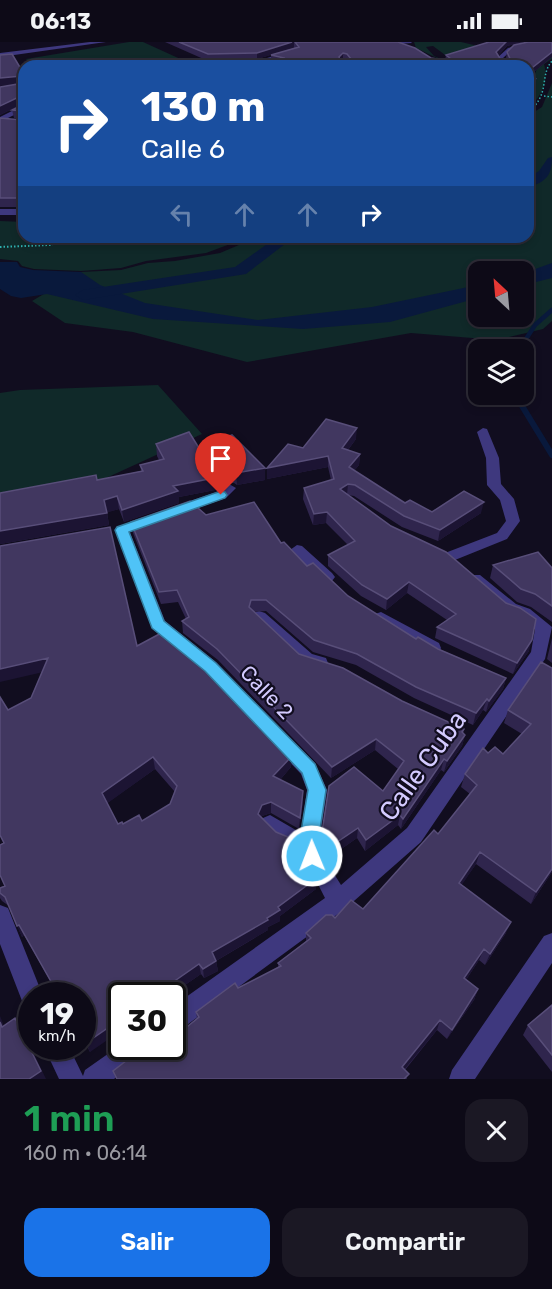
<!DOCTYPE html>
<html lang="es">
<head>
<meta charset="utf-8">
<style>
	:root { --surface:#0d0a17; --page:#1b1824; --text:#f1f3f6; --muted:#9a9aa1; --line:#2d2b36; --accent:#1a73e8 }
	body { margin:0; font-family:Rubik,sans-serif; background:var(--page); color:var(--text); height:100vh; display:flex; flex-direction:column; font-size:22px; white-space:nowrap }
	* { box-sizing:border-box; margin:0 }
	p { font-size:20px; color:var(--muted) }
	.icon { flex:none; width:33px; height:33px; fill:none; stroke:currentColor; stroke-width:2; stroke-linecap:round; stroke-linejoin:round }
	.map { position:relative; height:1037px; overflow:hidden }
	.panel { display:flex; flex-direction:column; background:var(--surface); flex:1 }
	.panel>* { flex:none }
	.banner { position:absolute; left:18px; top:18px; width:516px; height:183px; border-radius:18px; box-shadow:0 3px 9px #0003,0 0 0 2px var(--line); background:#1a4fa0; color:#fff; overflow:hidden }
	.needle { width:39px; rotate:334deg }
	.fabs { position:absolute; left:468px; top:219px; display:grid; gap:12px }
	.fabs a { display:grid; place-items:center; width:66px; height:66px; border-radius:12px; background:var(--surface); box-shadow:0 3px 9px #0003,0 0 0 2px var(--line); font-size:30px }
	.speed { position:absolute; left:18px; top:940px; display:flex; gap:12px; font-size:30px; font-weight:700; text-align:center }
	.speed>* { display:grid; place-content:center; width:78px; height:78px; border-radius:50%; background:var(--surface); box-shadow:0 3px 9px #0003,0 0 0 2px var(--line); line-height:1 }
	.speed small { font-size:15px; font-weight:400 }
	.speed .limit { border:3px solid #111; border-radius:9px; background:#fff; color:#111 }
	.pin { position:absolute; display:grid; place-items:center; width:51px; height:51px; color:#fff; margin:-62px -26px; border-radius:50% 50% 50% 0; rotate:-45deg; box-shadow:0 0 6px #0007 }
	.pin .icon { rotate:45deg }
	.me { position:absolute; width:66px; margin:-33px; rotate:359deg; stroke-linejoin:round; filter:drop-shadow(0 0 4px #0008) }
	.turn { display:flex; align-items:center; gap:21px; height:126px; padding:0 24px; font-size:27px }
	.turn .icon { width:78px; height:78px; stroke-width:2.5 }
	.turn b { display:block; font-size:42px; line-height:51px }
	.lanes { display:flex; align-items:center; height:57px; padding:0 24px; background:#0003; justify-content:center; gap:30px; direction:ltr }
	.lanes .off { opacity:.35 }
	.round { display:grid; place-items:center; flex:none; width:63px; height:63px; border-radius:18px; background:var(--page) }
	.headline { display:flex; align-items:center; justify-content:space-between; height:102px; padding:0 24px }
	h1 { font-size:36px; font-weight:600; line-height:45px; color:#1e9e55 }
	.button { display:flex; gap:12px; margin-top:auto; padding:12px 24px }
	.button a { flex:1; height:69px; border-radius:18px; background:var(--accent); color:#fff; font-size:24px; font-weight:600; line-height:69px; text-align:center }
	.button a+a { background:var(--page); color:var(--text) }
	.status { display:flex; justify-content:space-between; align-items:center; height:42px; padding:0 30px; background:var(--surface); direction:ltr }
	.status svg { height:16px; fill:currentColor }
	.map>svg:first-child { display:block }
	.green { fill:#102929; fill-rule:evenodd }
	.water { fill:#09193c }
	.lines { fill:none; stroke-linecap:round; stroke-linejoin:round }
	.stream-far1 { stroke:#09193c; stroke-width:4.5 }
	.stream { stroke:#09193c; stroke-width:6 }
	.canal { fill:#09193c; fill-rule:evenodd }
	.path-far1 { stroke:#2eb0af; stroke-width:1.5; stroke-dasharray:1.5 2; stroke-linecap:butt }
	.path { stroke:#2eb0af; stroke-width:2; stroke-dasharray:1.5 2; stroke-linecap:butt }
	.minor { fill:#3e387e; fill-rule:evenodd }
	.wall { fill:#2f254d; fill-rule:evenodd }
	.shaded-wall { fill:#1c1433 }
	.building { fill:#413760; stroke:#584e79; stroke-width:1.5; fill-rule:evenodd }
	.route { fill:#4fc3f7; stroke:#337fa1; stroke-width:1.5 }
	.labels { text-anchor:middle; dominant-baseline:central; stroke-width:4.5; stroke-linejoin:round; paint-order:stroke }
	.street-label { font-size:21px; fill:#d4cbff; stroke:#110d1f }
	.near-street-label { font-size:26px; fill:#d4cbff; stroke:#110d1f }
</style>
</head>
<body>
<div class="status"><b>06:13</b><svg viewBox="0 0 49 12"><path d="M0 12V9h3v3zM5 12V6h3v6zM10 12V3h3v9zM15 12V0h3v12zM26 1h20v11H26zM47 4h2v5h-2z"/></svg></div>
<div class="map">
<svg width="552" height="1037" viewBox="0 0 552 1037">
	<rect width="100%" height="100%" fill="#110d1f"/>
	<path class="green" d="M129,0H143L187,20L157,24H32L26,17Z
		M414,0H461L491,7L460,24L433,4L426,5L434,14L441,17H439L416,6Z
		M552,10V17L544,22C549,40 541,55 528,67V47L536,43L528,37V31L535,32L537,26L528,24Z
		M552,41V279L543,287L497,298L411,291L247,320L133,290L65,281L32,259L81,230L121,228L148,221L175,219L220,211L258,195H528V99L535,91L528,96V74L542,65ZM478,230H524V274H478Z
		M0,179L24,180V195H249L206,211L146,219L121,226L81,229L34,227L22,224L18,219L0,217Z
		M158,343L202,392L93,442L0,460V351L20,348Z"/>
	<path class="water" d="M0,220H17L20,225L33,228L81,230L100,243L145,261L258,278L372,265L478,243V256L390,280L303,287L153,277L47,252L21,256L11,254L0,247Z
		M552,221V236L524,243V231Z"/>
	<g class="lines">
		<path class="stream-far1" d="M519,308L535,283L552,268"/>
		<path class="stream" d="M518,352L519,359L552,413"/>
		<path class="canal" d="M552,115C552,134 546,140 528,145V136L539,129L548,116Z
			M277,195H294L246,232L83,258L75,253L83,248L235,225Z"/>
		<path class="path-far1" d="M544,54L552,55
			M528,70C551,52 539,34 552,19"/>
		<path class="path" d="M0,205L50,203L76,195"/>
		<path class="minor" d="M90,0H106L0,15V11Z
			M380,0H411L412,1L382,3Z
			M533,0H544L512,8L503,16L508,24H502L497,16L508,6Z
			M291,9L293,12L253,23L250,21Z
			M24,63V68L0,80V75Z
			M0,167H24V173H0Z
			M483,386L487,387L499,416L501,442L514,457L520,479L507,497L450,520L445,519L443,515L445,511L497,491L506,479L500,458L487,443L486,416L477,390Z
			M229,442L236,446L226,456L175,474L168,469L170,466L216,450Z
			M122,483L129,488L165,579L216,620L315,721L327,748L319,801L321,811L341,843L407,786L531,610L535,587L518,575L504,570L470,541L467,537L470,533H480L516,562L530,567L552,585L545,617L421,800L346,866L180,988L172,991V965L325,856L301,809C286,807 266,796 260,782L263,776L270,773L301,791L307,748L301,732L204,630L152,586L115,488Z
			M297,503L302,504L332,531L335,535L332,539H322L292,512L290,508Z
			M259,569L265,571L312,612L326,616L328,621L326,626C302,633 270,594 253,579L251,575L253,571Z
			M381,570L439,601L441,606L439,611L433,612L427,611L375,580L373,576L375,572Z
			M0,863L8,866L43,954H32V967L24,964L0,902Z
			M552,891V921L475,1037H449L452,1028L544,894Z
			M122,1002V1005H150L146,1013L114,1037H59L44,1005H69L83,1034L85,1028Z"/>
	</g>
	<path class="wall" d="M165,0H398L431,16L445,19L446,13L489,0H523L507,4L498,14L501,18L507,19L506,16L507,10L552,0V15L528,35V24L208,19ZM294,6L271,13V19H209L257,17Z
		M24,41V165H0V76L22,78L23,77L14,76L12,68L24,62V61L0,73V45Z
		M356,397L348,408L360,412L359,423L354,429L405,461L432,470L481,471L438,499L402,485L354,454L348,453L529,609L513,632L435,596L437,585L447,578L407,551L386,568L361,554L328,524V513L348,503L326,481L313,483L303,457L304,446L331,438L328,425L267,437V426L303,406Z
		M156,402L199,406L265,426V438L237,443L234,441H224L215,448L179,455V461L124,480L119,467L107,470L109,483L0,502V451L97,438L141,429L140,423L159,418L157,414Z
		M206,473L281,501L307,524L348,554L416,597L506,636L503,647L486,670L483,668L473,683L414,656L356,623L313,610L266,569L254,570L299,612L464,687L463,691L465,693L462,704L444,730L441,728L401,787L398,783L365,809L357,796L327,817L321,801L322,790L383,749L398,727L375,708L331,736L218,618L183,591L182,579L186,577L178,560L161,562L133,491L131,480Z
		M493,523L552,526V580L531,565L517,560L490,536Z
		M552,596V621L547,617Z
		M137,604L292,714L291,725L280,738L303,749V760L299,787L271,771L262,774L261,776L308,825L316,847L280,874V879L268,885V888L216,919L218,929L204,936L201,932L169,954H122L90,1010L60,951L58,953L24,893L22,895L9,864L2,859L0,856V846L5,844L4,801L8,668ZM155,727L175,750L170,762L142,779L118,782L107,761Z
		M541,620L552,830L531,862L476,822L461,843L506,891L485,923L479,918L466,938L478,947L474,958L447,997L437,988L405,1028L407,1037H116L113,1029L151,1016L197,976L196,970L278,925V921L306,899V891L335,876L363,867L438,792L470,752L461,745L465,732L488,711L503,712L522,692L504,681L508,668Z
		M552,963V1030L523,993L528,983Z"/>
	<path class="shaded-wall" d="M292,0H294V6L257,17V11Z
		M506,0H523L507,4L495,17L496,10Z
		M552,10V15L528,35V29Z
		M343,11V18L339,21V15Z
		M22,34L24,41L0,44V36Z
		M535,37L534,44L528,46V40Z
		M23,53L24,61L0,73V64Z
		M357,386L356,397L341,417L342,406Z
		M360,412L359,423L348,436L349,425Z
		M328,414V425L267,437V426Z
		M265,426V438L237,443L236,431Z
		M223,429L224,441L215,448L179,455V461L124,480L122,468L173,444Z
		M348,442L347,453L340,447Z
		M117,454L119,467L106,471L104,458Z
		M484,460L481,471L438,499L440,488Z
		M327,470L326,481L313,483L314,472Z
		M107,471L109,483L0,502V489Z
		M409,540L407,551L386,568L387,557Z
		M532,598L529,609L513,632L517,621Z
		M48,616L52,628L0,640V627Z
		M506,636L503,647L486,670L489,659Z
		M487,657L483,668L473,683L476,671Z
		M464,687L462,697L465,693L462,704L444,730L447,719Z
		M376,697L375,708L331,736L332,725Z
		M292,714L291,725L273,746V734Z
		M153,715L155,727L105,763L102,751Z
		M444,717L441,728L401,787L403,777Z
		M303,749V760L299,787L300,776Z
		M271,760V771L262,774L258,783V772L262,763Z
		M400,773L398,783L365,809L366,798Z
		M358,786L357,796L327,817L328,806Z
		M480,810L476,822L455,853L459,841Z
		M552,827V830L531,862L536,850Z
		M317,836L316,847L280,874V879L268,885V888L214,920L212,910L267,876L278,865Z
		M511,880L506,891L485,923L490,912Z
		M19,883L24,893L22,895L17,884Z
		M484,907L479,918L460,947L464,936Z
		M216,919L218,929L204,936L203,927Z
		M199,922L201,932L169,954H153Z
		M56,941L60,951L58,953L53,943Z
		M478,947L474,958L447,997L452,988Z
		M0,974L8,994L2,985L0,980Z
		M15,976L21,985L46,1037H29Z
		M122,976V988L90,1010L86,1001Z
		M440,978L437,988L399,1034L402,1025Z"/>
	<path class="building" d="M179,0H292L257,11L208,12Z
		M295,0H398L415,6L431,16L449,19L451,17L446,13L489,0H506L496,10L501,18L511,19L507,10L514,3L528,0H552V10L528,29V24H147L188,19H282L284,16L271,13L299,5ZM343,11L347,12L351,17L340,18L339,15Z
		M12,12L24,32V35L22,34L0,36V13Z
		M528,35L535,37L528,40Z
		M24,41V73L23,69L12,68L24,62L23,53L0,64V45Z
		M0,76L22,78L24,76V159L22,156H0Z
		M326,377L357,386L342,406L360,412L349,425L405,461L410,458L432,470L464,449L484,460L440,488L404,474L355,443L348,442L340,447L391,484L446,510L506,561L520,566L536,577L532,598L517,621L437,585L456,572L409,540L387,557L362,543L328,513L355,499L327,470L314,472L304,446L334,437L328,414L267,426L288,402L303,406Z
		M189,390L199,406L232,393L265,426L236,431L233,429H223L214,436L173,444L178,449L122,468L117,454L104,458L107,471L0,489V451L96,433L97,438L143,429L140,423L164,417L156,402Z
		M190,459L206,473L254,460L281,501L284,500L307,524L313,521L348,554L416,597L418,595L438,607L506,636L489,659L487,657L476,671L416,645L357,612L314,598L266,558H251L249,565L299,612L343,626L402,659L464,687L462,690L465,693L447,719L444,717L403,777L400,773L366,798L358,786L328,806L322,790L329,744L354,725L383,749L404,719L376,697L332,725L217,607L182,579L189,575L177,548L159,550L131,480Z
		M110,485L137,604L165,589L201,620L292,714L273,734L303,749L300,776L271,760L262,763L258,772L276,790L300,800L308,819L305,822L317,836L278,865L280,868L267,876L268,878L212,910L216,919L203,927L199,922L153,954H122V976L86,1001L82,995V954H62L56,941L53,943L19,883L17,884L5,855L0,851V846L5,844L0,833V803L4,801L0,793V655L8,668L31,656L48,616L0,627V504ZM153,715L177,744L170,762L142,779L139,773L123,782L122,780L118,782L102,751Z
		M538,510L552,526V564L535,552L521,547L493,523Z
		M541,620L552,626V827L536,850L480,810L459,841L511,880L490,912L484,907L464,936L478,947L452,988L440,978L402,1025L409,1032L404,1037H117L113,1029L144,1005L151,1016L164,1005H172V997L199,975L196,970L235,941L238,946L281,924L278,921L311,896L306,891L326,873H332L335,876L351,858L363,867L434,788L438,792L477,743L465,732L483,706L488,711L495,705L503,712L531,682L508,668Z
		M552,963V1013L528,983Z
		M15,976L41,1029L29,1037H0V980L2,985Z"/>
	<path class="route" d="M221,449L225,450L227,453L225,456L129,490L164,579L216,621L315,722L326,748L318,801L321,814L318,820L312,822L305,820L299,801L308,748L302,731L205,629L152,586L115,488L117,485Z"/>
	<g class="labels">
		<g class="street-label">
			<text transform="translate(267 650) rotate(46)">Calle 2</text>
		</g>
		<g class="near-street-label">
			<text transform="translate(423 724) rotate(-54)">Calle Cuba</text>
		</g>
	</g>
</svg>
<div class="fabs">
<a><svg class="needle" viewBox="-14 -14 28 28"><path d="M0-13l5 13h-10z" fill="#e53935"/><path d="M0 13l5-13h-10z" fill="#9a9aa1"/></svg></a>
<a><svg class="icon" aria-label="layers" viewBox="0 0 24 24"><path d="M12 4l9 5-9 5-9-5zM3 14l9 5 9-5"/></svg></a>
</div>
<div class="speed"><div>19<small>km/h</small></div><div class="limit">30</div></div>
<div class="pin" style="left:221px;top:453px;background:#d93025"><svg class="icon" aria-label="arrive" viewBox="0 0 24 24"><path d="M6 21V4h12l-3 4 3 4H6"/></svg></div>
<svg class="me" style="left:312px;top:814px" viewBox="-20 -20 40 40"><circle r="17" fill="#4fc3f7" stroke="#fff" stroke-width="3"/><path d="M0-11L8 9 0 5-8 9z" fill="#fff"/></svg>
<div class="banner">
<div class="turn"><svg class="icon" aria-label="right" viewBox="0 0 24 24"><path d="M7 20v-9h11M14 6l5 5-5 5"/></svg><div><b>130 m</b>Calle 6</div></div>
<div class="lanes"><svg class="icon off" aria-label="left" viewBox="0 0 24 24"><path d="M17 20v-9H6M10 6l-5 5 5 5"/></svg><svg class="icon off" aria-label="ahead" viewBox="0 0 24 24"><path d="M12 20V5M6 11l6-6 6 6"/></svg><svg class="icon off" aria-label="ahead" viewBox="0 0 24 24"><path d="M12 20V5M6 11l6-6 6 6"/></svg><svg class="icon" aria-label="right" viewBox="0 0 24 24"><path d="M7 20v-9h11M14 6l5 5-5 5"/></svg></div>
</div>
</div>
<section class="panel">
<div class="headline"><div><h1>1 min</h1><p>160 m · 06:14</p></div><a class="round"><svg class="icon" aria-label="close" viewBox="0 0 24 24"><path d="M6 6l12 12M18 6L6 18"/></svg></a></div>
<div class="button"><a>Salir</a><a>Compartir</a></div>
</section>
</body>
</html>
